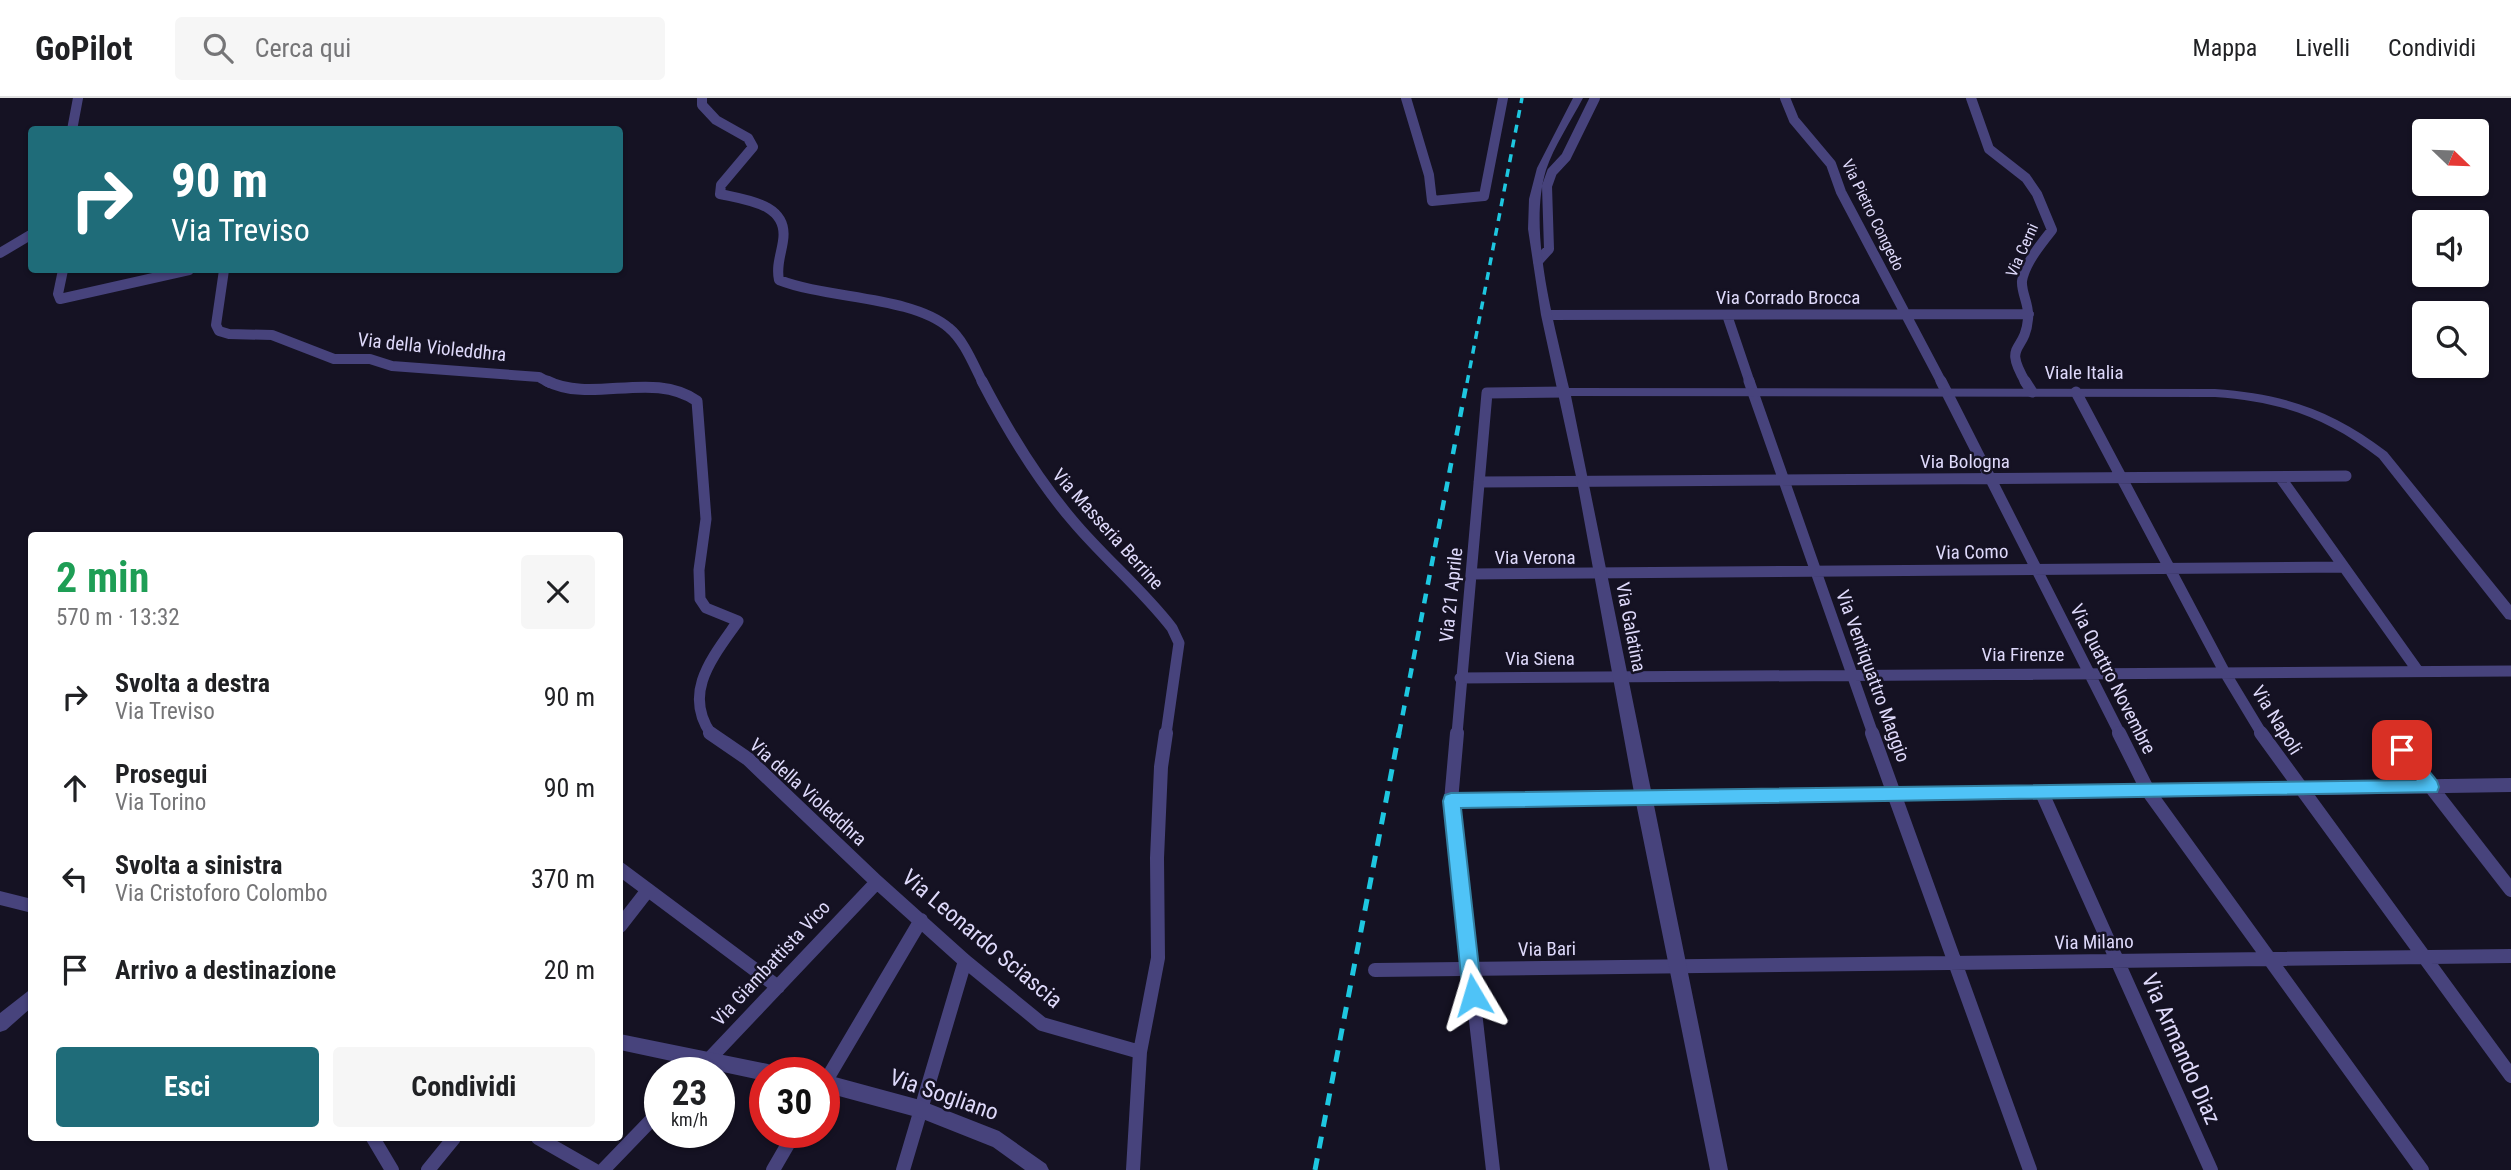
<!DOCTYPE html>
<html lang="it">
<head>
<meta charset="utf-8">
<style>
	:root { --surface:#fff; --page:#f6f6f6; --text:#202124; --muted:#757577; --line:#e0e0e0; --accent:#1f6c79 }
	body { margin:0; font-family:"Roboto Condensed",sans-serif; background:var(--page); color:var(--text); height:100vh; display:flex; flex-direction:column; font-size:26px; white-space:nowrap }
	* { box-sizing:border-box; margin:0 }
	p { font-size:23px; color:var(--muted) }
	.icon { flex:none; width:38px; height:38px; fill:none; stroke:currentColor; stroke-width:2; stroke-linecap:round; stroke-linejoin:round }
	.map { position:relative; flex:1; overflow:hidden }
	.side { position:absolute; left:28px; top:434px; width:595px; height:609px; display:flex; flex-direction:column; background:var(--surface); border-radius:7px; box-shadow:0 2px 5px #0004 }
	.side>* { flex:none }
	.guide { position:absolute; left:28px; top:28px; width:595px; height:147px; border-radius:7px; box-shadow:0 2px 5px #0004; background:#1f6c79; color:#fff; overflow:hidden }
	.needle { width:46px; rotate:113deg }
	.controls { position:absolute; left:2412px; top:21px; display:grid; gap:14px }
	.controls a { display:grid; place-items:center; width:77px; height:77px; border-radius:7px; background:var(--surface); box-shadow:0 2px 5px #0004; font-size:35px }
	.speed { position:absolute; left:644px; top:959px; display:flex; gap:14px; font-size:35px; font-weight:700; text-align:center }
	.speed>* { display:grid; place-content:center; width:91px; height:91px; border-radius:50%; background:var(--surface); box-shadow:0 2px 5px #0004; line-height:1 }
	.speed small { font-size:18px; font-weight:400 }
	.speed .limit { border:10px solid #d22; background:#fff; color:#111 }
	.pin { position:absolute; display:grid; place-items:center; width:60px; height:60px; color:#fff; margin:-30px; border-radius:14px; box-shadow:0 4px 10px #0006 }
	.me { position:absolute; width:77px; margin:-38px; rotate:353deg; stroke-linejoin:round; filter:drop-shadow(0 0 5px #0008) }
	.turn { display:flex; align-items:center; gap:24px; height:147px; padding:0 28px; font-size:32px }
	.turn .icon { width:91px; height:91px; stroke-width:2.5 }
	.turn b { display:block; font-size:49px; line-height:60px }
	.round { display:grid; place-items:center; flex:none; width:74px; height:74px; border-radius:7px; background:var(--page) }
	.headline { display:flex; align-items:center; justify-content:space-between; height:119px; padding:0 28px }
	h1 { font-size:42px; font-weight:700; line-height:52px; color:#1e9e55 }
	.button { display:flex; gap:14px; margin-top:auto; padding:14px 28px }
	.button a { flex:1; height:80px; border-radius:7px; background:var(--accent); color:#fff; font-size:28px; font-weight:700; line-height:80px; text-align:center }
	.button a+a { background:var(--page); color:var(--text) }
	ul { padding:0; list-style:none }
	li { display:flex; align-items:center; gap:21px; height:91px; padding:0 28px }
	li div { flex:1 }
	li b { display:block; font-size:26px }
	li em { font-style:normal }
	header { display:flex; align-items:center; gap:42px; box-sizing:border-box; height:98px; padding:0 35px; background:var(--surface); border-bottom:2px solid var(--line) }
	header strong { font-size:33px }
	nav { display:flex; gap:38px; margin-inline-start:auto; font-size:24px }
	.search { width:490px; height:63px; background:var(--page); display:flex; align-items:center; gap:18px; box-sizing:border-box; padding:0 24px; border-radius:7px; color:var(--muted); font-size:26px }
	.map>svg:first-child { display:block }
	.lines { fill:none; stroke-linecap:round; stroke-linejoin:round }
	.minor-far2 { stroke:#47437c; stroke-width:10 }
	.minor-far1 { stroke:#47437c; stroke-width:11 }
	.minor { stroke:#47437c; stroke-width:14 }
	.tertiary { fill:#47437c; fill-rule:evenodd }
	.rail-far2 { stroke:#1ec7e0; stroke-width:3.5; stroke-dasharray:8 7; stroke-linecap:butt }
	.rail-far1 { stroke:#1ec7e0; stroke-width:4.5; stroke-dasharray:10 9; stroke-linecap:butt }
	.rail { stroke:#1ec7e0; stroke-width:5; stroke-dasharray:12 10; stroke-linecap:butt }
	.route { fill:#4fc3f7; stroke:#337fa1; stroke-width:2 }
	.labels { text-anchor:middle; dominant-baseline:central; stroke-width:5; stroke-linejoin:round; paint-order:stroke }
	.far-street-label { font-size:16px; fill:#ded9fa; stroke:#151223 }
	.street-label { font-size:19px; fill:#ded9fa; stroke:#151223 }
	.near-street-label { font-size:23px; fill:#ded9fa; stroke:#151223 }
</style>
</head>
<body>
<header>
<strong>GoPilot</strong>
<div class="search"><svg class="icon" aria-label="search" viewBox="0 0 24 24"><circle cx="10" cy="10" r="6"/><path d="M15 15l6 6"/></svg>Cerca qui</div>
<nav><a>Mappa</a><a>Livelli</a><a>Condividi</a></nav>
</header>
<div class="map">
<svg width="2511" height="1072" viewBox="0 0 2511 1072">
	<rect width="100%" height="100%" fill="#151223"/>
	<g class="lines">
		<path class="minor-far2" d="M702,0V7L716,22L748,40L753,49L721,87L720,96C747,102 789,106 783,143C781,157 776,168 779,182C827,201 912,198 949,230C964,242 974,268 983,285
			M1406,0L1429,77L1432,103L1484,98L1503,0
			M1785,0L1794,22L1831,66L1841,94L1942,285
			M1971,0L1989,51L2026,80L2037,96L2052,132C2041,146 2025,165 2022,183C2021,195 2030,208 2028,221C2025,256 2002,244 2026,285
			M72,32L78,0
			M0,155L32,136
			M1538,163L1549,151L1547,88L1552,74L1566,59L1595,0
			M63,172L58,196L60,201L189,172
			M224,172L216,227L219,233L229,236L272,237L334,261H370L392,268L539,279L550,285
			M1547,217L2029,216
			M1727,217L1750,285"/>
		<path class="minor-far1" d="M547,283C592,306 653,272 697,303L706,421L699,472L700,501L706,510L738,523C713,559 682,594 711,636
			M982,283C1008,333 1036,380 1073,423C1104,460 1142,491 1172,530L1179,545L1166,636
			M1749,283L1873,636
			M1941,283L2120,636
			M2025,283L2032,294
			M2076,294L2224,573L2262,636
			M2280,379L2418,573
			M1479,384L2346,378
			M1471,476L2344,469
			M1460,580L2511,573
			M2388,634L2390,636
			M1457,636L1487,295L1565,294"/>
		<path class="minor" d="M710,635L748,661L877,784L965,863L1042,926L1140,954
			M1457,635L1451,703L1493,1072
			M1872,635L2030,1072
			M2119,635L2148,693L2422,1072
			M2261,635L2511,978
			M2389,635L2511,792
			M2042,695L2211,1072
			M1451,703L2511,687
			M620,771L778,889
			M620,828L648,792
			M1375,872L2511,858
			M696,975L877,784
			M824,986L921,822
			M373,1040L392,1072
			M538,1040L594,1072
			M428,1072L454,1040
			M603,1072L660,1013
			M773,1072L795,1034
			M903,1072L965,863
			M1133,1072L1140,954L1158,860L1157,760L1161,669L1166,635"/>
		<path class="tertiary" d="M1573,0H1583C1571,23 1554,48 1546,72C1527,134 1555,227 1569,290L2215,291C2284,296 2332,312 2387,354L2511,507V522L2506,521L2379,360C2326,319 2282,304 2215,299L1571,298L1728,1072H1710L1635,700L1577,383L1541,217L1528,131L1529,101L1537,70Z
			M0,793L32,801V815L0,807Z
			M32,890V909L6,932L0,934V915Z
			M620,936L768,966L774,969L777,975H765V983L620,952Z
			M824,976L920,1002L999,1033L1046,1066L1049,1072H1025L993,1049L920,1020L824,994Z"/>
		<path class="rail-far2" d="M1467,285L1522,0"/>
		<path class="rail-far1" d="M1399,636L1467,283"/>
		<path class="rail" d="M1315,1072L1399,635"/>
	</g>
	<path class="route" d="M2402,645L2408,647L2437,683L2439,689L2437,694L1461,710L1482,897L1479,903L1473,906L1466,903L1463,897L1443,703L1445,697L1451,695L2415,682L2394,652L2396,647Z"/>
	<g class="labels">
		<g class="far-street-label">
			<text transform="translate(1873 117) rotate(64)">Via Pietro Congedo</text>
			<text transform="translate(2022 152) rotate(-66)">Via Cerni</text>
		</g>
		<g class="street-label">
			<text x="1788" y="199">Via Corrado Brocca</text>
			<text transform="translate(432 249) rotate(6)">Via della Violeddhra</text>
			<text x="2084" y="274">Viale Italia</text>
			<text x="1965" y="363">Via Bologna</text>
			<text transform="translate(1108 431) rotate(48)">Via Masseria Berrine</text>
			<text transform="translate(1972 454) rotate(-1)">Via Como</text>
			<text x="1535" y="459">Via Verona</text>
			<text transform="translate(1451 497) rotate(-84)">Via 21 Aprile</text>
			<text transform="translate(1631 529) rotate(79)">Via Galatina</text>
			<text x="2023" y="556">Via Firenze</text>
			<text x="1540" y="560">Via Siena</text>
			<text transform="translate(1873 578) rotate(70)">Via Ventiquattro Maggio</text>
			<text transform="translate(2113 581) rotate(63)">Via Quattro Novembre</text>
			<text transform="translate(2277 622) rotate(58)">Via Napoli</text>
			<text transform="translate(808 694) rotate(42)">Via della Violeddhra</text>
			<text transform="translate(2094 844) rotate(-1)">Via Milano</text>
			<text transform="translate(1547 851) rotate(-1)">Via Bari</text>
			<text transform="translate(771 865) rotate(-47)">Via Giambattista Vico</text>
		</g>
		<g class="near-street-label">
			<text transform="translate(982 841) rotate(40)">Via Leonardo Sciascia</text>
			<text transform="translate(2181 951) rotate(66)">Via Armando Diaz</text>
			<text transform="translate(944 997) rotate(19)">Via Sogliano</text>
		</g>
	</g>
</svg>
<div class="controls">
<a><svg class="needle" viewBox="-14 -14 28 28"><path d="M0-13l5 13h-10z" fill="#e53935"/><path d="M0 13l5-13h-10z" fill="#757577"/></svg></a>
<a><svg class="icon" aria-label="sound" viewBox="0 0 24 24"><path d="M4 9h4l5-4v14l-5-4H4zM17 9q2 3 0 6"/></svg></a>
<a><svg class="icon" aria-label="search" viewBox="0 0 24 24"><circle cx="10" cy="10" r="6"/><path d="M15 15l6 6"/></svg></a>
</div>
<div class="speed"><div>23<small>km/h</small></div><div class="limit">30</div></div>
<div class="pin" style="left:2402px;top:652px;background:#d93025"><svg class="icon" aria-label="arrive" viewBox="0 0 24 24"><path d="M6 21V4h12l-3 4 3 4H6"/></svg></div>
<svg class="me" style="left:1473px;top:897px" viewBox="-20 -20 40 40"><path d="M0-17L14 15 0 8-14 15z" fill="#4fc3f7" stroke="#fff" stroke-width="4"/></svg>
<div class="guide">
<div class="turn"><svg class="icon" aria-label="right" viewBox="0 0 24 24"><path d="M7 20v-9h11M14 6l5 5-5 5"/></svg><div><b>90 m</b>Via Treviso</div></div>
</div>
<section class="side">
<div class="headline"><div><h1>2 min</h1><p>570 m · 13:32</p></div><a class="round"><svg class="icon" aria-label="close" viewBox="0 0 24 24"><path d="M6 6l12 12M18 6L6 18"/></svg></a></div>
<ul>
<li><svg class="icon" aria-label="right" viewBox="0 0 24 24"><path d="M7 20v-9h11M14 6l5 5-5 5"/></svg><div><b>Svolta a destra</b><p>Via Treviso</p></div><em>90 m</em></li>
<li><svg class="icon" aria-label="ahead" viewBox="0 0 24 24"><path d="M12 20V5M6 11l6-6 6 6"/></svg><div><b>Prosegui</b><p>Via Torino</p></div><em>90 m</em></li>
<li><svg class="icon" aria-label="left" viewBox="0 0 24 24"><path d="M17 20v-9H6M10 6l-5 5 5 5"/></svg><div><b>Svolta a sinistra</b><p>Via Cristoforo Colombo</p></div><em>370 m</em></li>
<li><svg class="icon" aria-label="arrive" viewBox="0 0 24 24"><path d="M6 21V4h12l-3 4 3 4H6"/></svg><div><b>Arrivo a destinazione</b></div><em>20 m</em></li>
</ul>
<div class="button"><a>Esci</a><a>Condividi</a></div>
</section>
</div>
</body>
</html>
